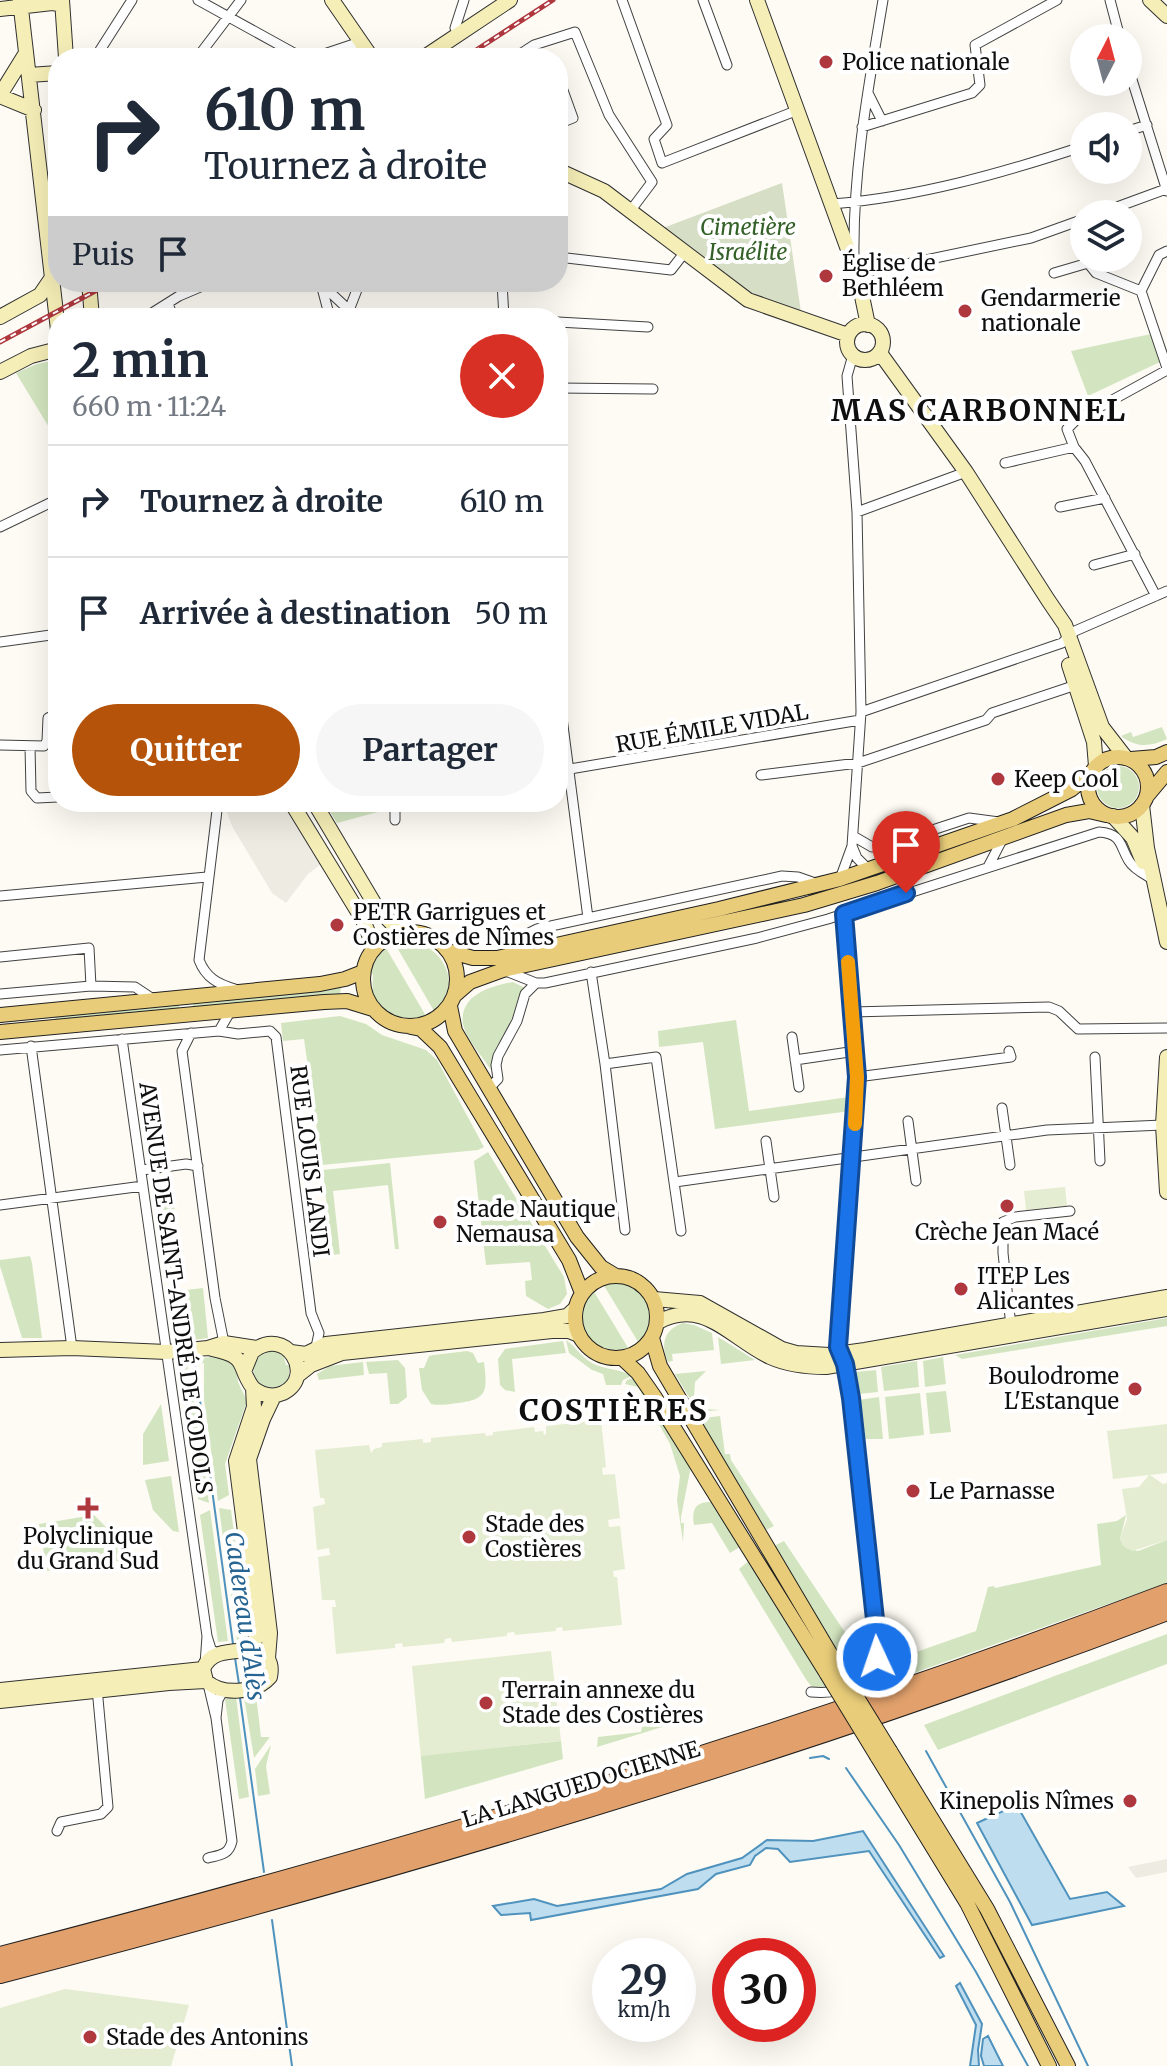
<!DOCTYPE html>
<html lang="fr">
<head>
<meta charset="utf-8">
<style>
	:root { --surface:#fff; --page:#f6f6f7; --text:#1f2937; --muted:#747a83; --line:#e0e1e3; --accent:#b45309 }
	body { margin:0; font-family:Merriweather,serif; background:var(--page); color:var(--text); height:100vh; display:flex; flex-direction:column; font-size:30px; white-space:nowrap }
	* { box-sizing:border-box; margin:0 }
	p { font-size:26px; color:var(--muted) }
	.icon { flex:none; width:44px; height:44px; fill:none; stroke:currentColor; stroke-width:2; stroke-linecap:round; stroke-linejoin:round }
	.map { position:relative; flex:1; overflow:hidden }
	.details { position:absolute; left:48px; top:308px; width:520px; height:504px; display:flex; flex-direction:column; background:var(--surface); border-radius:32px; box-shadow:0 8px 32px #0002 }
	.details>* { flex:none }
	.guide { position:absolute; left:48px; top:48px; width:520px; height:244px; border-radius:32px; box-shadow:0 8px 32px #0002; background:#fff; color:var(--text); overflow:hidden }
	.needle { width:52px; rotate:6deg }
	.buttons { position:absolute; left:1070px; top:24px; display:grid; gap:16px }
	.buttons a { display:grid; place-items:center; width:72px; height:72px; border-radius:50%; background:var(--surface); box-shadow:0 8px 32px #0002; font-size:40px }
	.speed { position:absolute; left:592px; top:1938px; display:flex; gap:16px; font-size:40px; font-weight:700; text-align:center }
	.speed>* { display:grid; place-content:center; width:104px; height:104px; border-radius:50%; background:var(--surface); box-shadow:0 8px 32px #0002; line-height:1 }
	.speed small { font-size:20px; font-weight:400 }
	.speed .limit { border:12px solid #d22; background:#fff; color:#111 }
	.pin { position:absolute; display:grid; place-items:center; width:68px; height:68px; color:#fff; margin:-82px -34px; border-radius:50% 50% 50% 0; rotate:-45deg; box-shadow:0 0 8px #0007 }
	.pin .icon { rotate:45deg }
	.me { position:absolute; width:88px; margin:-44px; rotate:357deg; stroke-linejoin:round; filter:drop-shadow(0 0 6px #0008) }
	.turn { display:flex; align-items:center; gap:28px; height:168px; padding:0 24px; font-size:36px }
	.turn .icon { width:104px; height:104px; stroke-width:2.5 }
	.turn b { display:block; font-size:56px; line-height:68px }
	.then { display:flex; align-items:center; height:76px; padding:0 24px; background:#0003; gap:16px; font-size:30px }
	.round { display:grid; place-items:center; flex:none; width:84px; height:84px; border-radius:42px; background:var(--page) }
	.summary { display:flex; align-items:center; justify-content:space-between; height:136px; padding:0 24px }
	h1 { font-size:48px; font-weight:700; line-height:60px }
	.primary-button { display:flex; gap:16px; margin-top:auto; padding:16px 24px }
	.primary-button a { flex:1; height:92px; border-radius:48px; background:var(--accent); color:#fff; font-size:32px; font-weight:700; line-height:92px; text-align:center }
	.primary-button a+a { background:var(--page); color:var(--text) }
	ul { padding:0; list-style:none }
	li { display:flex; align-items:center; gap:24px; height:112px; padding:0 24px; border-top:2px solid var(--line) }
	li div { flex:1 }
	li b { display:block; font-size:30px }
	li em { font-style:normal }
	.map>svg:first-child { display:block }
	.green { fill:#d3e5c0 }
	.cemetery { fill:#d6dec6 }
	.pitch { fill:#e4edd1 }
	.plaza { fill:#eeebe2 }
	.water { fill:#beddef; stroke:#4e92bd; stroke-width:2 }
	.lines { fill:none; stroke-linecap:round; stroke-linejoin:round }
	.stream { stroke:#4e92bd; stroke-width:2 }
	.street-casing { stroke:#424242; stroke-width:11 }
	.secondary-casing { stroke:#313131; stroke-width:16 }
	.primary-casing { stroke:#202020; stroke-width:16 }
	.highway-casing { stroke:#202020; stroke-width:20 }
	.street { stroke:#fff; stroke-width:9 }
	.secondary { stroke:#f5eeb7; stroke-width:14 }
	.primary { stroke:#e8cc79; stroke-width:14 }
	.highway { stroke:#e2a16c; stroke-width:18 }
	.rail-casing { stroke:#af383f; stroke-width:5 }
	.rail { stroke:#fff; stroke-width:2; stroke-dasharray:6; stroke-linecap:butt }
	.primary-bridge-casing { stroke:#202020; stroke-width:16; stroke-linecap:butt }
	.primary-bridge { stroke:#e8cc79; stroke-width:14 }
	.route-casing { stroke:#114b97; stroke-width:20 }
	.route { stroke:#1a73e8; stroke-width:14 }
	.slow { stroke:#f59e0b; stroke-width:14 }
	.poi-dot { fill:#af383f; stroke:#fff; stroke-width:3 }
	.labels { text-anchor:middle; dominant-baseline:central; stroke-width:8; stroke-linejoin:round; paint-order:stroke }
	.poi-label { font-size:22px; fill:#0f0f0f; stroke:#fff; text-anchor:start }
	.park-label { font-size:22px; font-style:italic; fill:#336027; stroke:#fff }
	.street-label { font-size:22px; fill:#0f0f0f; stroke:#fff }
	.water-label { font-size:24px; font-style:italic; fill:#276592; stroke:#fff }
	.district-label { font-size:30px; font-weight:bold; letter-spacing:2px; fill:#0f0f0f; stroke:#fff }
</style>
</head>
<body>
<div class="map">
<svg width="1167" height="2066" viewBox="0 0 1167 2066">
	<rect width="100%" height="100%" fill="#fdfbf3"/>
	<path class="green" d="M1151,334L1160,362L1088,396L1071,351Z
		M56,360L58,367V442L16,373L37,364Z
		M1162,727L1167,739C1150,747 1136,748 1121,736L1131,732L1133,737Z
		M1097 787a21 21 0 1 1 42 0a21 21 0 1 1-42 0Z
		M324,802H388L389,809L337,823Z
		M408,941C443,944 465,986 434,1011L395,944Z
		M386,948L426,1016C406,1022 377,1016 373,992C372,988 373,980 373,974L371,973C373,963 378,955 386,948Z
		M513,982L525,988L510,1030L497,1046L491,1070C483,1057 466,1039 463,1024C459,995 491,986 513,982Z
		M341,987L340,996L193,1012V1004Z
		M179,1005L180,1013L56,1023L55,1016Z
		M340,1016L366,1024L382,1035L426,1050L437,1060L484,1147L478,1150L322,1165L304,1039L283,1041L281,1023Z
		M736,1020L749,1111L849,1097L850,1111L715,1129L703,1042L659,1047L658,1031Z
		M488,1152L564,1277L567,1294L560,1304L548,1309L526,1296L525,1281L532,1280L530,1262L486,1265L474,1161Z
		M390,1163L399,1249H395L388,1185L333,1191L340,1254L332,1255L323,1170Z
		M171,1191L176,1217L168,1219L172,1250H166L158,1193Z
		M172,1253L178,1291L203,1288L208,1338L178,1342L166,1254Z
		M30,1256L32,1263L42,1338H22L0,1266V1260Z
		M619,1281C651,1289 662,1320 640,1345L603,1284Z
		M593,1290L630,1351C614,1355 601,1353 589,1341L591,1340C588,1336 585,1333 582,1329C575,1316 584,1300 593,1290Z
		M1167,1318V1326L962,1359L955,1355Z
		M683,1323L694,1325L712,1333L714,1350L672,1354L673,1361L668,1362C660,1345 664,1329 683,1323Z
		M718,1337L755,1360L721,1364Z
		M566,1340C575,1346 581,1357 592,1363C604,1370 619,1368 631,1376L623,1380L621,1385H606L603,1374L592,1370L569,1353Z
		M563,1341L566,1353L512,1359L515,1392L505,1390L500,1385L498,1359L505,1349Z
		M272,1351L283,1354L286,1365H290L288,1381L273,1389L257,1383L252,1367L261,1354Z
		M467,1351L473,1353L478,1363L484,1362C487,1390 489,1399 458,1403C449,1404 440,1406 431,1404L422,1390L419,1368H424L429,1356L434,1355Z
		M210,1357L228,1360L236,1367L238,1382L247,1401L225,1464L229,1495L218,1501L204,1399V1363L187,1365L195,1400L209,1503L198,1499L179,1361Z
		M943,1357L946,1384L925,1387L923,1361Z
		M398,1360L405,1368L407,1397L398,1404H390L387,1373L369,1374L366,1362Z
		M917,1361L919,1387L884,1391L881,1367Z
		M363,1362L364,1375L319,1380L317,1374L330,1366Z
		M876,1370L878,1392L858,1394L855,1372Z
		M706,1371L695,1382L694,1398L705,1409L720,1410L698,1412L675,1374Z
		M634,1378L691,1466L681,1517V1523H684L683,1542L677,1500L680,1476L670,1444L638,1387L625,1384L627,1380Z
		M946,1391L951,1432L930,1434L926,1393Z
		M920,1393L924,1435L889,1439L885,1397Z
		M879,1397L883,1439H862L858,1400Z
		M161,1404L169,1461L143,1465V1434Z
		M720,1416L725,1454H730L731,1460L774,1526L762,1532L696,1419Z
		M171,1476L179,1532L173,1531L153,1510L145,1480Z
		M714,1502L743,1545L730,1553L712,1523L694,1525C691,1507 697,1501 714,1502Z
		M219,1508L231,1510L248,1636L247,1639L237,1640Z
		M210,1510L228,1641L218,1642L200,1515Z
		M94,1515L128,1549L121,1561L47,1571L39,1524Z
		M1126,1515L1120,1539L1126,1548L1138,1551L1167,1540V1583L863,1691L861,1687L873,1672L885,1663L976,1631L988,1587L994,1586L995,1588L1101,1565L1097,1524L1117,1521Z
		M784,1541L856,1649L862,1671L856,1680L772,1547Z
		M751,1559L828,1687L813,1688L807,1681L739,1569Z
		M1167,1634V1664L938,1750L924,1725Z
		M412,1666L421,1755L561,1741L563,1759L425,1799Z
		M256,1695L261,1737H270L254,1758L244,1697Z
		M236,1697L249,1797L239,1799L225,1699Z
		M702,1706V1712L698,1716L597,1747L598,1737L641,1732L642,1727L660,1723V1711Z
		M271,1745L266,1766L270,1794L258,1796L255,1769Z"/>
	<path class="cemetery" d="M782,183L801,312L761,300L663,228Z"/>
	<path class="pitch" d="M1065,1187L1067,1206L1026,1210L1024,1191Z
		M601,1420L606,1467L602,1468L603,1475L615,1474L620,1518L608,1520L609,1527L620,1526L625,1569L613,1571L614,1577H617L622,1625L563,1631L562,1627L556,1628V1631L515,1635L514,1632L507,1633V1636L452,1642L451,1638L445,1639L444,1643L403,1647L402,1643L395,1644V1648L336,1654L332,1607H336L335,1600H322L318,1557L330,1555L329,1548L317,1550L313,1507L325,1504L324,1498H320L315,1450L369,1445L371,1453L374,1449L382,1447V1443L423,1439V1443L431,1442V1438L485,1433L486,1436L493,1435V1432L534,1427L535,1432L543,1431L544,1435L546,1434V1426Z
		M1167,1424V1473L1150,1475L1163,1484L1167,1483V1540L1132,1551L1122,1545L1120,1538L1127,1519L1122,1489L1139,1487L1149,1475L1113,1479L1107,1431Z
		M551,1651L561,1741L421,1756L412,1666Z
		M65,1989L189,2005L171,2066H0V2008Z"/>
	<path class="plaza" d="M226,802H282L320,865L308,874L286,903L272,893L233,828L225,808Z
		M1167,1859V1872L1136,1878L1128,1867Z"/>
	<path class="water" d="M1014,1806L1019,1809L1070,1899L1107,1892L1124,1906L1032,1925L977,1823Z
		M863,1831L944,1956L940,1958L869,1851L790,1862L778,1849L766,1848L755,1856L750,1865L716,1874L698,1889L531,1920L530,1913L501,1915L493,1906L534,1899L557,1906L661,1889L687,1874L742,1858L767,1840L813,1841Z
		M960,1983L982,2024L978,2050L979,2066H970L976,2025L956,1986Z
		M988,2036L1003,2066H984L981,2056L983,2039Z"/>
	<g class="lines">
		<path class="stream" d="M195,1364L233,1644
			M235,1658L239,1684
			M240,1698L264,1872
			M926,1751L1010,1902L1088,2066
			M810,1758L823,1756L829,1759
			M846,1768L899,1845L976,1972L1028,2066
			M272,1920L292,2066"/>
		<g class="street-casing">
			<path id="street" d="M198,0L303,58
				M622,0L667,125L654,139L662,163L798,110
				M703,0L727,65
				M1110,0L1120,38
				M455,28L464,0
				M95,58L132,0
				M197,58L241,0
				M312,58L360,42
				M514,58L534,45L575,32L609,115L652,182L631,210
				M1128,67L1167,191
				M868,93L882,121
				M558,124L573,118L560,82
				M862,127L972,93L980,85L975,45L1057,0
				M1128,131L1147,125
				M832,204C918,197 1003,173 1084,146
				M1098,214L1166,189
				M854,254C853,168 869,84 883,0
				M558,257L671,270L685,252
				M1054,273L1088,263L1096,273L1141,291L1167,368
				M858,277L868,272L1031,238L1084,219
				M319,282L349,310
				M502,282L504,318
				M321,284L330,318
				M437,286V282
				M1141,291L1159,255L1167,251
				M168,303L173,318
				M144,318L179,296L212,282
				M346,318L360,282
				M558,322L648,327
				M558,388L653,389
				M1005,463L1074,447
				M1060,507L1105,498
				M857,512L966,472
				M0,527L58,499
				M1094,565L1135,554
				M1156,596L1085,461L1074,447L1067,429L1076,420L1167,370
				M0,642L58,634
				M558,687L588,918
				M861,712L1062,643L1075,631L1167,591
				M0,745L44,746L47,741L48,718L58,713
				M30,746L31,791L37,798L58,797
				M558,771L860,720
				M761,775L858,763L986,720L992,713L1076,685
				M218,802L199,960C206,978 218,984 235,989
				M395,802V820
				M853,836L872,847L898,841
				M852,846L861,712L857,512L847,376L853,355
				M887,863L893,848L902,840L969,818L999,822
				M988,867L1002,840
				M840,879L852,846L857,858L868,869
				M0,896L207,877
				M516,952L529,933L537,929L782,876L798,877L815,883
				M0,957L89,948L91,986
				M506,971L536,983H545L757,938L828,919L1099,832C1123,834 1119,845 1129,861C1133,868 1142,873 1149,877
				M591,972L605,1064L625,1230
				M0,994L91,986L135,987L156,1001
				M852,1012L1049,1007L1059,1011L1078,1029L1167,1028
				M219,1031L238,1034L270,1031L276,1037L311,1313L319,1333L316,1347
				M191,1033L182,1051L215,1298L224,1343
				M792,1037L799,1087
				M122,1039L207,1636
				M31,1046L72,1348
				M0,1050L219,1031L230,1012
				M1095,1057L1100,1161
				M795,1060L856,1051
				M605,1064L656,1057L681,1231
				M857,1077L1011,1057L1009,1051
				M489,1088L498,1079L496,1065L498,1056L517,1021L525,994L536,983
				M1002,1108L1010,1165
				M908,1121L916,1181
				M766,1141L774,1197
				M142,1170L186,1164L198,1166
				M675,1182L1047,1130L1163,1125
				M0,1205L143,1186
				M1011,1326L1003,1253V1222L1015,1217L1070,1211
				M205,1664L207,1636L211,1649L217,1654
				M208,1684L216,1718L218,1700L223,1691
				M811,1692C844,1695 874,1683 878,1647L852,1399L845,1364L838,1347L857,1077L844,914
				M57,1831L61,1822L101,1814L108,1807L97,1688
				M208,1858C220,1855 229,1855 232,1841L216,1718"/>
		</g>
		<g class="secondary-casing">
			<path id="secondary" d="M20,0L58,330
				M62,0L66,58
				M332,0L372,58
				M757,0L858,277L868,325
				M1150,0L1167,16
				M0,9L52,3L62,5
				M423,58L510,0
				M29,75L58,73
				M0,95L26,53
				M2,97L34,110
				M558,170L604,191L748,300L848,335
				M89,282L92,318
				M0,317L40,295L53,276
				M847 342a18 18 0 1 1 36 0a18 18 0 1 1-36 0Z
				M880,353L966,472L1048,600L1065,625L1102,727L1126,758
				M0,372L31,356L58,349
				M1069,665L1094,742L1096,766
				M291,802L363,920L374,947
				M314,802L377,908L401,933
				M1142,805L1147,848L1167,942
				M1113,816L1133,838L1143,862
				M1167,1057L1163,1125L1167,1192
				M654,1299L700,1303L782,1349L796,1353L829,1355L865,1350L1167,1297
				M658,1322C704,1297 730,1338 770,1357C788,1365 807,1367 826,1367L1167,1309
				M212,1349C250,1357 236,1365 253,1388C262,1395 272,1398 283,1393C317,1376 286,1324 252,1352L245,1369
				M0,1350L72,1348L167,1352L208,1348L224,1343L257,1348
				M291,1352L306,1354L326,1344L544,1320L567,1316L576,1308
				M297,1376L311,1365L342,1353L552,1331H569L579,1335
				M250,1650L258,1634L236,1461L254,1407L253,1388
				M252,1650C267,1653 273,1662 270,1677C256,1693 222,1696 206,1681L203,1669C211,1649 233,1652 252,1650Z
				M268,1658L270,1633L249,1459L263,1419L274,1396
				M0,1690L203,1669
				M0,1701L169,1683L206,1681"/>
		</g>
		<g class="primary-casing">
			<path id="primary" d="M1088 787a30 30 0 1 1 60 0a30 30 0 1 1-60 0Z
				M1131,759L1156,757L1167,752
				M1147,796L1167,772
				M363 979a47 47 0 1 1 94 0a47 47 0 1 1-94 0Z
				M448,951L473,958H497L719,909L840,879L1013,819L1072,789L1092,772
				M455,995L470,982L503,970L804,905L877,883L1066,815L1089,811L1106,815
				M450,1006L455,1031L577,1237L601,1267L616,1276
				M0,1015L320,984L345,979L363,972
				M411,1027L421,1029L440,1047L569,1260L582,1293
				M0,1032L324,1002L347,1001L373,1009
				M575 1317a41 41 0 1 1 82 0a41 41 0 1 1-82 0Z
				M652,1338L660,1366L840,1670
				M622,1358L638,1373L654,1396L827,1674
				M890,1751L987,1909L1068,2066
				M877,1756L967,1903L1049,2066"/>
		</g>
		<g class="highway-casing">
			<path id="highway" d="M0,1956C394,1854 786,1738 1167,1593
				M0,1974C394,1871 786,1756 1167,1611"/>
		</g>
		<use href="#street" class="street"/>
		<use href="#secondary" class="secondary"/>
		<use href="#primary" class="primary"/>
		<use href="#highway" class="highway"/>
		<g class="rail-casing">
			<path id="rail" d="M464,58L553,0
				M0,342L112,282"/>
		</g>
		<use href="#rail" class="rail"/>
		<g class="primary-bridge-casing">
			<path id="primary-bridge" d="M840,1670L890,1751
				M827,1674L877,1756"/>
		</g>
		<use href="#primary-bridge" class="primary-bridge"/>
	</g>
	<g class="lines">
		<g class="route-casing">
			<path id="route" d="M877,1657L878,1647L851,1398L845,1364L838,1347L857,1077L844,914L906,893"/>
		</g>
		<use href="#route" class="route"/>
		<path class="slow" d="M848,962L857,1077L855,1124"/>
	</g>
	<g class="poi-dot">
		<circle cx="826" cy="62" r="8"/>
		<circle cx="826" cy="276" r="8"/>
		<circle cx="965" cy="311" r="8"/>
		<circle cx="998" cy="779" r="8"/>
		<circle cx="337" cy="925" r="8"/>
		<circle cx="1007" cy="1206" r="8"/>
		<circle cx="440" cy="1222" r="8"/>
		<circle cx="961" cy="1289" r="8"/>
		<circle cx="1135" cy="1389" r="8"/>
		<circle cx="913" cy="1491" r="8"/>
		<path d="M84 1496h8v8h8v8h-8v8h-8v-8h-8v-8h8z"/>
		<circle cx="469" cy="1537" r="8"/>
		<circle cx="486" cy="1703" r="8"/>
		<circle cx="1130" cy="1801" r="8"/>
		<circle cx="90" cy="2037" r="8"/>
	</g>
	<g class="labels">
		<g class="poi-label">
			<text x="842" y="62">Police nationale</text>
			<text x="842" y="263">Église de<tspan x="842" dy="25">Bethléem</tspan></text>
			<text x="981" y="298">Gendarmerie<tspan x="981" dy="25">nationale</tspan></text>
			<text x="1014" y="779">Keep Cool</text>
			<text x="353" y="912">PETR Garrigues et<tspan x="353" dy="25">Costières de Nîmes</tspan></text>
			<text x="456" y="1209">Stade Nautique<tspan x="456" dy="25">Nemausa</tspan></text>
			<text x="1007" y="1232" text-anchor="middle">Crèche Jean Macé</text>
			<text x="977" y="1276">ITEP Les<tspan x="977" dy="25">Alicantes</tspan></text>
			<text x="1119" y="1376" text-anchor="end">Boulodrome<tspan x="1119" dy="25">L'Estanque</tspan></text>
			<text x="929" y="1491">Le Parnasse</text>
			<text x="485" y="1524">Stade des<tspan x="485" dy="25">Costières</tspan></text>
			<text x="88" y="1536" text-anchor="middle">Polyclinique<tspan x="88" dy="25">du Grand Sud</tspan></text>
			<text x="502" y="1690">Terrain annexe du<tspan x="502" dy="25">Stade des Costières</tspan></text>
			<text x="1114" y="1801" text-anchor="end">Kinepolis Nîmes</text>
			<text x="106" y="2037">Stade des Antonins</text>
		</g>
		<g class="park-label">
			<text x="748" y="227">Cimetière<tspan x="748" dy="25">Israélite</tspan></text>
		</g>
		<g class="street-label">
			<text transform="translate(712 728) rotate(-10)">RUE ÉMILE VIDAL</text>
			<text transform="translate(310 1161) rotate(83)">RUE LOUIS LANDI</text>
			<text transform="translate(176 1288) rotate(82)">AVENUE DE SAINT-ANDRÉ DE CODOLS</text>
			<text transform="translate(581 1784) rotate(-17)">LA LANGUEDOCIENNE</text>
		</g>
		<g class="water-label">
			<text transform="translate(245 1616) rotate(82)">Cadereau d'Alès</text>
		</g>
		<g class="district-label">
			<text x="979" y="410">MAS CARBONNEL</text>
			<text x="614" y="1410">COSTIÈRES</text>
		</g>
	</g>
</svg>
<div class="buttons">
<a><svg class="needle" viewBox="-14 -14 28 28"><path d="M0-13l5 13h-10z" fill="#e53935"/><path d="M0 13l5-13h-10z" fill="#747a83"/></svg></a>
<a><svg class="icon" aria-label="sound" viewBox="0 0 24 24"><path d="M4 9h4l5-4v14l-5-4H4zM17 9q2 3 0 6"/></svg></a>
<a><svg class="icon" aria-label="layers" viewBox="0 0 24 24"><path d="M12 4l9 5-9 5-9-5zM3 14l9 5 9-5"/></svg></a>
</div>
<div class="speed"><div>29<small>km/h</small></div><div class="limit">30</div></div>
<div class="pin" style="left:906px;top:893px;background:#d93025"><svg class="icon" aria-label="arrive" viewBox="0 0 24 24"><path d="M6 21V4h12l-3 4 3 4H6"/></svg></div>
<svg class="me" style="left:877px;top:1657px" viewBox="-20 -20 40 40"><circle r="17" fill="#1a73e8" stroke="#fff" stroke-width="3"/><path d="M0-11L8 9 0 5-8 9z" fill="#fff"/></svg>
<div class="guide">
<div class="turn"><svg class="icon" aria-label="right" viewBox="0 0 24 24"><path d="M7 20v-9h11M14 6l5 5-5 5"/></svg><div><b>610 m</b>Tournez à droite</div></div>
<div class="then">Puis<svg class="icon" aria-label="arrive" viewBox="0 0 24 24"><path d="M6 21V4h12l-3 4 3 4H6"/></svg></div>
</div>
<section class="details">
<div class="summary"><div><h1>2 min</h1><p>660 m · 11:24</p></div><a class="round" style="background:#d93025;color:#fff"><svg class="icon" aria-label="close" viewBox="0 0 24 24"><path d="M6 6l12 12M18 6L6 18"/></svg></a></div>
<ul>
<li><svg class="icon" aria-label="right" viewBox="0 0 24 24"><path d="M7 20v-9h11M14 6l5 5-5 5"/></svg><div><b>Tournez à droite</b></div><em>610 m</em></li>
<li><svg class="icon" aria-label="arrive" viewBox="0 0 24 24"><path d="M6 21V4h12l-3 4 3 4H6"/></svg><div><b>Arrivée à destination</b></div><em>50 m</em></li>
</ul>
<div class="primary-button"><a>Quitter</a><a>Partager</a></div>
</section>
</div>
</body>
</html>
